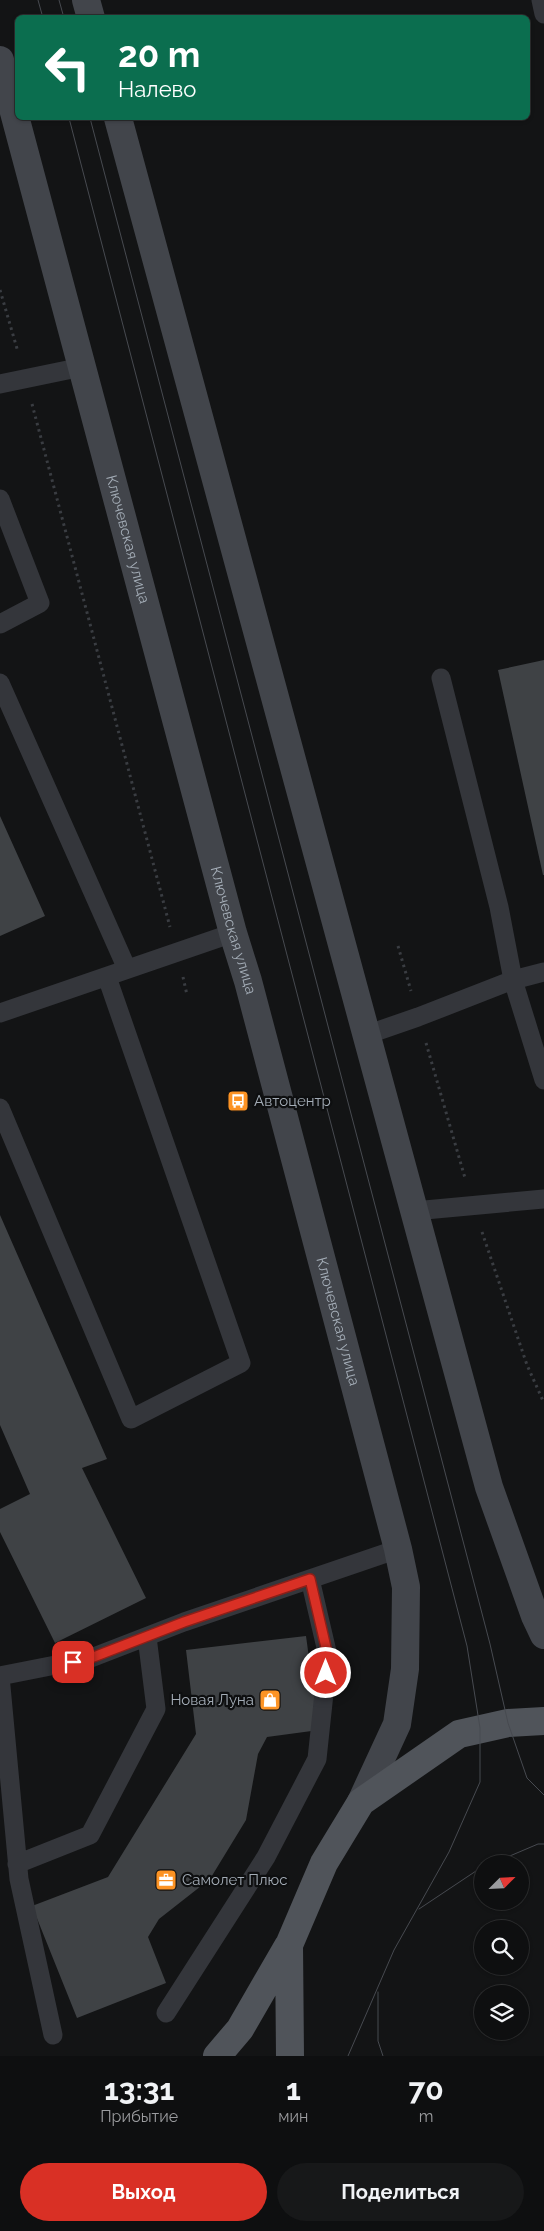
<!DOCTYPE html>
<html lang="ru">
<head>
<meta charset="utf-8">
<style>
	:root { --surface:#0e0f10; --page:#171819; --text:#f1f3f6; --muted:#9b9c9f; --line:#2e2f30; --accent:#d93025 }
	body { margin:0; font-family:Raleway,sans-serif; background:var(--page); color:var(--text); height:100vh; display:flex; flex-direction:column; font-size:19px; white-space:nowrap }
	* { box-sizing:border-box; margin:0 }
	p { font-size:16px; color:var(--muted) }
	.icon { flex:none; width:28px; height:28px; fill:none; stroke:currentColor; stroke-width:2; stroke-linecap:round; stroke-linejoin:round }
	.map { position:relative; height:2056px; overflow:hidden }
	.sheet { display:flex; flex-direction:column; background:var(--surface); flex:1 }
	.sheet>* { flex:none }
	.banner { position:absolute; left:15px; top:15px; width:515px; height:105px; border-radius:8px; box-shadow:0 1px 4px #0004,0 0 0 1px var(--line); background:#0b6e4f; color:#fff; overflow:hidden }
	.needle { width:32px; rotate:66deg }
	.tools { position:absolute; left:474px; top:1855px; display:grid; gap:10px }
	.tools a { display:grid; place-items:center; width:55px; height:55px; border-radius:50%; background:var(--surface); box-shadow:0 1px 4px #0004,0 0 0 1px var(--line); font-size:25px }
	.pin { position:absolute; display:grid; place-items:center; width:42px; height:42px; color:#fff; margin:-21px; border-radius:10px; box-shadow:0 2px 8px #0006 }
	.me { position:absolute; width:55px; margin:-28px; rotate:0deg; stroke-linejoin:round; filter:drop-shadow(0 0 4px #0008) }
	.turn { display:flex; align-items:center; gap:18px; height:105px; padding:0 20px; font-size:22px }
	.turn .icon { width:65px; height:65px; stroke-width:2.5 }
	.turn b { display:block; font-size:35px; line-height:42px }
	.eta { display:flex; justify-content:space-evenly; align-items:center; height:85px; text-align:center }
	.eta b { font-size:30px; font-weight:700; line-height:35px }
	.cta { display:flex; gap:10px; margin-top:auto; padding:10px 20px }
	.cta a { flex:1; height:58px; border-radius:30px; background:var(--accent); color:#fff; font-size:20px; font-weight:700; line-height:58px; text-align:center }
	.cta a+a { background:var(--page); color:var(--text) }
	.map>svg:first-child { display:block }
	.building { fill:#3f4245 }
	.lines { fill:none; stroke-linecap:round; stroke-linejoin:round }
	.path { stroke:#3a3d42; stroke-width:3; stroke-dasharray:2.5 4; stroke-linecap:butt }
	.service { stroke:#34363b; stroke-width:19 }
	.secondary { stroke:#42454b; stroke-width:28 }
	.primary { stroke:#50545a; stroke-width:28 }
	.tram { stroke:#474a50; stroke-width:1 }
	.route-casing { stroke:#8d1f18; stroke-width:12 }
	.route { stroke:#d93025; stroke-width:9 }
	.labels { text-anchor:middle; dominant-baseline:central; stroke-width:4.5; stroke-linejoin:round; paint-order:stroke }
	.street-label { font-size:15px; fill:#a4adb7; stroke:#0e0f10 }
	.poi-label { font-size:15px; fill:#a4adb7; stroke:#0e0f10; text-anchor:start }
</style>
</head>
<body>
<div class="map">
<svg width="544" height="2056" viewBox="0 0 544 2056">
	<rect width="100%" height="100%" fill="#131415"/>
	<path class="building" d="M544,660V875H543L498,670Z
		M0,816L45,916L0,936Z
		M0,1215L107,1459L82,1468L146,1598L55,1643L0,1532V1509L30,1494L0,1425Z
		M306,1636L319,1730L267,1737L258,1754L246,1820L210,1879L159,1919L148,1937L166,1983L77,2018L32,1906L108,1877L196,1734L186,1650Z"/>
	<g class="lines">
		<path class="path" d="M0,290L18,352
			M32,404L170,927
			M398,946L411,991
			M183,977L187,995
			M426,1043L465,1178
			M482,1232L527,1365L544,1403"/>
		<path class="service" d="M541,0L544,14
			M0,384L82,367
			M0,499L40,603L0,624
			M0,683L127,969
			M544,972L513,980L544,1080
			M0,1013L233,933
			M366,1035L418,1017L513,980L499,907L441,678
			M0,1108L131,1419L241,1363L107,977
			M414,1211L544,1199
			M0,1676L91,1658L184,1622L398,1549
			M0,1676L19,1879L53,2035
			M17,1864L90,1835L156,1709L147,1637
			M166,2013L266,1857L317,1759L328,1656L310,1579"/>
		<g class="secondary">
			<path d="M86,0L91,18"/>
			<path id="s1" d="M0,60L233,933L248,981L398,1549L406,1587L405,1669L397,1724L361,1802"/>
			<path d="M118,118L489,1487L535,1616L544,1635"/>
		</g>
		<path class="primary" d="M217,2056L240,2029L288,1946
			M290,2056L289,1945L324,1863L361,1802L459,1734L508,1723L544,1721"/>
		<path class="tram" d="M38,0L43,18
			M59,0L64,18
			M69,118L467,1646L480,1728V1782L449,1852L394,1950L348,2056
			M90,118L490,1644L508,1723L527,1778L544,1795
			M491,1864L538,1844H544
			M419,1909L482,1867
			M378,1992V2041L383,2056"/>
	</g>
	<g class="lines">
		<g class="route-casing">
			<path id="route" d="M73,1662L91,1658L184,1622L310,1579L328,1656L326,1673"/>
		</g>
		<use href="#route" class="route"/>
	</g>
	<defs>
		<g id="bus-square" transform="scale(1.125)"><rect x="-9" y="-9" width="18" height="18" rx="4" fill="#fc9324" stroke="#0e0f10"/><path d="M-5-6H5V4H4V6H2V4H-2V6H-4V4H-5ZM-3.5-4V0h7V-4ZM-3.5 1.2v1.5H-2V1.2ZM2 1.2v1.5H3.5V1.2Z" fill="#fff"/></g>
		<g id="shop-square" transform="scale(1.125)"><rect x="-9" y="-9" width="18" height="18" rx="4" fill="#fc9324" stroke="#0e0f10"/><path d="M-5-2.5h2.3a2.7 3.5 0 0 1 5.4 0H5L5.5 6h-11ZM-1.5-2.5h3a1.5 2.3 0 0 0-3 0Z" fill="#fff"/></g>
		<g id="office-square" transform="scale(1.125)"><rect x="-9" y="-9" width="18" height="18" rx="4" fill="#fc9324" stroke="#0e0f10"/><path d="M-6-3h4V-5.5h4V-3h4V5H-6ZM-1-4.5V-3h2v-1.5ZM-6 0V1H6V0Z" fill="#fff"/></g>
	</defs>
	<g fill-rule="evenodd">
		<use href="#bus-square" x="238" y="1101"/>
		<use href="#shop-square" x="270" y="1700"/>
		<use href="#office-square" x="166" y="1880"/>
	</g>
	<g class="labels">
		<g class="street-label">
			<text stroke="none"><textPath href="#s1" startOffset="496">Ключевская улица</textPath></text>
			<text stroke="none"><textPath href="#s1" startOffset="901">Ключевская улица</textPath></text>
			<text stroke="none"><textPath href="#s1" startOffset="1306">Ключевская улица</textPath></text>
		</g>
		<g class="poi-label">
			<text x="254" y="1101">Автоцентр</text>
			<text x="254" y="1700" text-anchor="end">Новая Луна</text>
			<text x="182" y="1880">Самолет Плюс</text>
		</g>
	</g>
</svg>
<div class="tools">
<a><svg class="needle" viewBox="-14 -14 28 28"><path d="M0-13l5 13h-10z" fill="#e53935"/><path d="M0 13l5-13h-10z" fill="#9b9c9f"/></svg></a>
<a><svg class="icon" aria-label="search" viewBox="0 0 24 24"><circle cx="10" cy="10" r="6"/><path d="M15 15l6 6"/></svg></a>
<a><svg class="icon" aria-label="layers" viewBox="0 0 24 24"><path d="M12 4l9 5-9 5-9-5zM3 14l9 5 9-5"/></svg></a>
</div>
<div class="pin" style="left:73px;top:1662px;background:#d93025"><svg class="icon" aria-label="arrive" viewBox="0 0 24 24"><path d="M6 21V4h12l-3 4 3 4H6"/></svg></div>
<svg class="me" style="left:326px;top:1673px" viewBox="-20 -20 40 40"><circle r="17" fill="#d93025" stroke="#fff" stroke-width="3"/><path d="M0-11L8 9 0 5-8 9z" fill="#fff"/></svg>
<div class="banner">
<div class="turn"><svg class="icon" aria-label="left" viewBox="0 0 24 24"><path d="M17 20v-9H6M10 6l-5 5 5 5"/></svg><div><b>20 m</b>Налево</div></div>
</div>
</div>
<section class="sheet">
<div class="eta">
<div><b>13:31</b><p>Прибытие</p></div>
<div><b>1</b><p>мин</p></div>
<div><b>70</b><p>m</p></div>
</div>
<div class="cta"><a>Выход</a><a>Поделиться</a></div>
</section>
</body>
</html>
